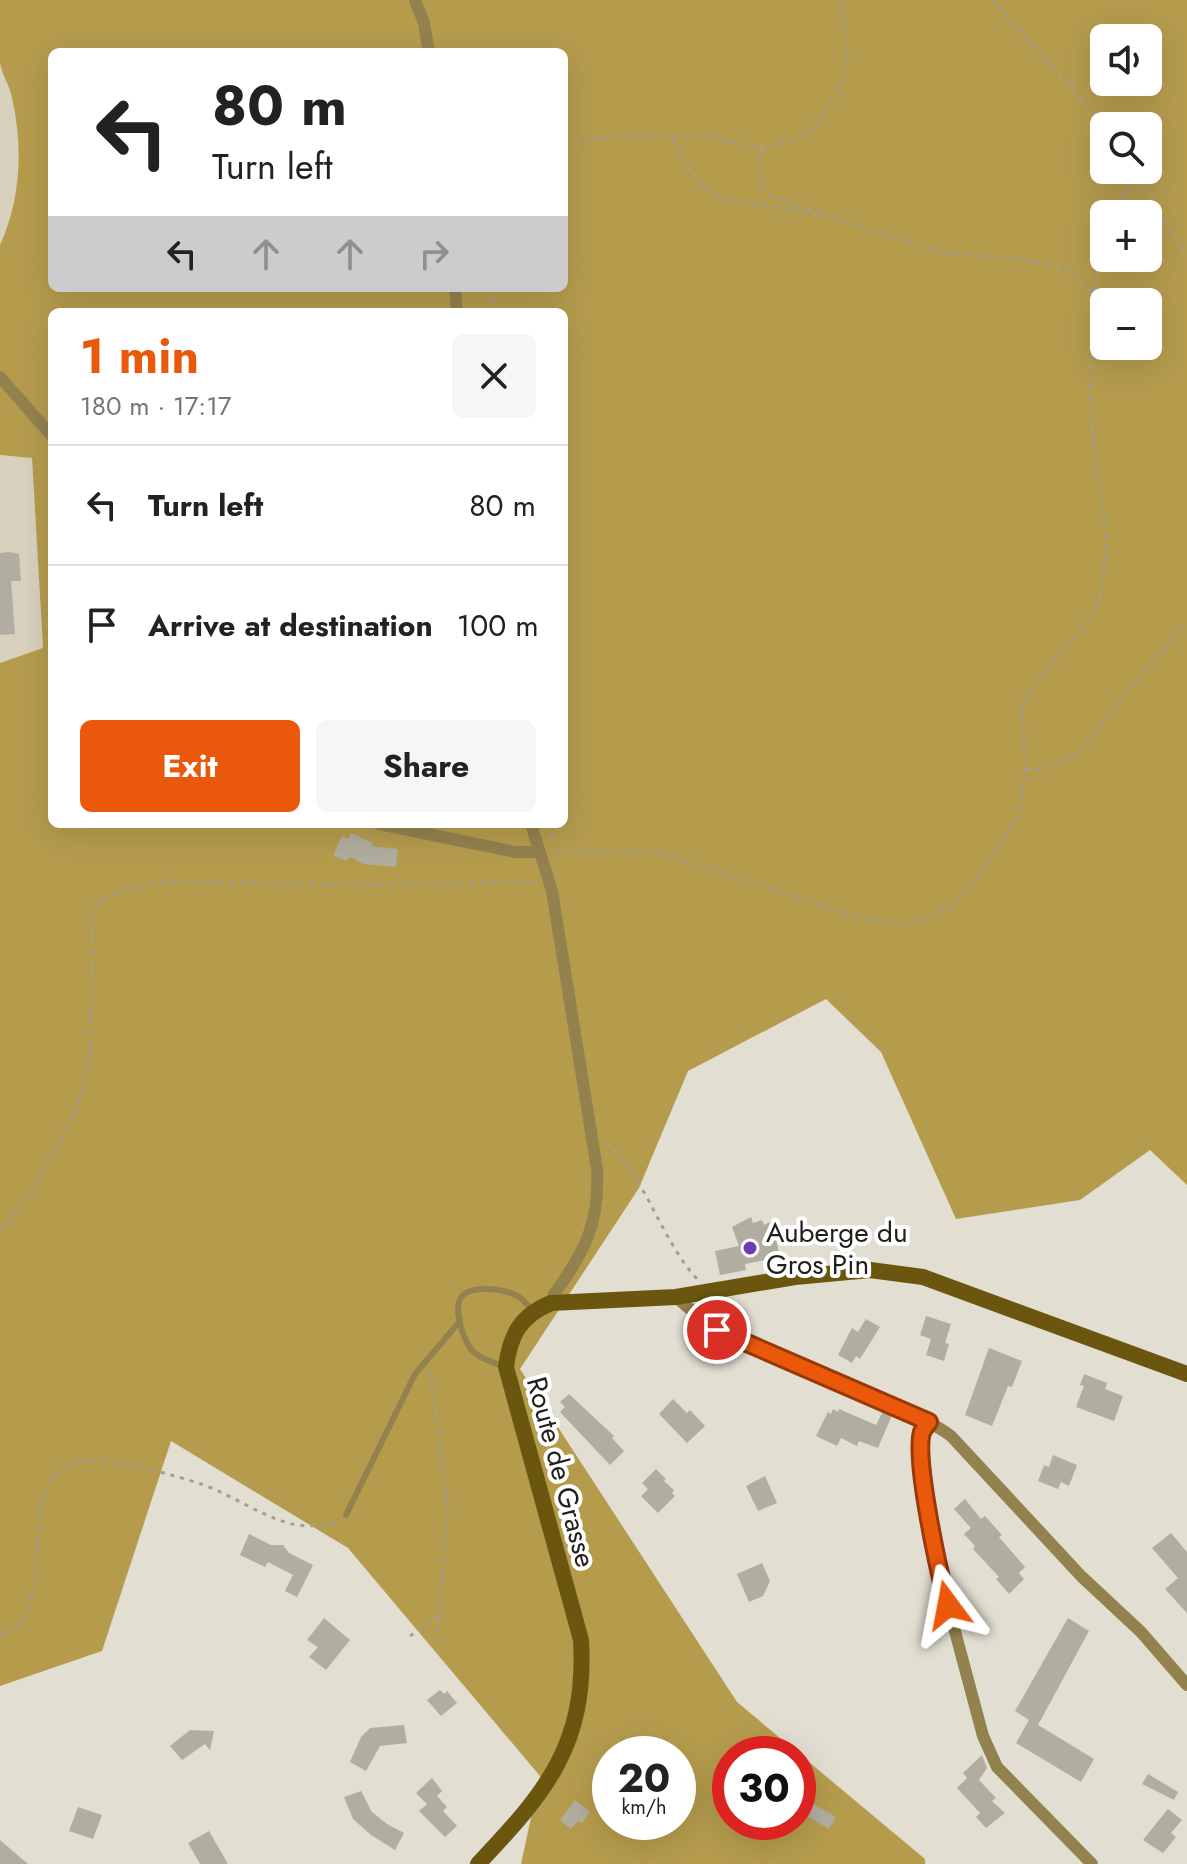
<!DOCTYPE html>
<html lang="en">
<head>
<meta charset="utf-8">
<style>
	:root { --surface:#fff; --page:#f6f6f6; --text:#222; --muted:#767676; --line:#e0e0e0; --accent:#ea580c }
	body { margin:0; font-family:Jost,sans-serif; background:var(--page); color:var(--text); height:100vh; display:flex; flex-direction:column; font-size:30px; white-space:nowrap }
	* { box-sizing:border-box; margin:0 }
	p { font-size:26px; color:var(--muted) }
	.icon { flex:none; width:44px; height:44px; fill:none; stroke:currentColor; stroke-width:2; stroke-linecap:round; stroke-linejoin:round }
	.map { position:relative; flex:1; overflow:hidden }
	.details { position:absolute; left:48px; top:308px; width:520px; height:520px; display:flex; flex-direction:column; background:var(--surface); border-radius:12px; box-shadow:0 8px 32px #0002 }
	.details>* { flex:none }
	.top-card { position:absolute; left:48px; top:48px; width:520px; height:244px; border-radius:12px; box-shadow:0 8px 32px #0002; background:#fff; color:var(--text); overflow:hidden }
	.buttons { position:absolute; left:1090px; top:24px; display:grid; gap:16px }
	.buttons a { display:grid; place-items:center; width:72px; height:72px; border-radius:12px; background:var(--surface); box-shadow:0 8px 32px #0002; font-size:40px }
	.speed { position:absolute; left:592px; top:1736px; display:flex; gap:16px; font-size:40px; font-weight:700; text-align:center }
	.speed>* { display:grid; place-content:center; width:104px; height:104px; border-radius:50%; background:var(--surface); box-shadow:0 8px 32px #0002; line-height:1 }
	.speed small { font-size:20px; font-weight:400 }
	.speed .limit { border:12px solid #d22; background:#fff; color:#111 }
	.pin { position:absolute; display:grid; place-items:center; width:68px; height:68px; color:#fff; margin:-34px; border:4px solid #fff; border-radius:50%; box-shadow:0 2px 8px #0007 }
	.me { position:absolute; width:88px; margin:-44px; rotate:347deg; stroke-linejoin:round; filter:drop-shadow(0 0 6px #0008) }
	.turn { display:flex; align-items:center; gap:28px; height:168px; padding:0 32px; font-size:36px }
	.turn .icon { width:104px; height:104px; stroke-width:2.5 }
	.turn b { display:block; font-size:56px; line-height:68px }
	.lanes { display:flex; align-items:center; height:76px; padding:0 32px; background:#0003; justify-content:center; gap:40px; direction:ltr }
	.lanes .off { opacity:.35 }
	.round { display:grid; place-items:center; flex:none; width:84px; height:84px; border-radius:12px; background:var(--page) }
	.summary { display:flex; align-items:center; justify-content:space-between; height:136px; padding:0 32px }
	h1 { font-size:48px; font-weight:700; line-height:60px; color:var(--accent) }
	.button { display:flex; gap:16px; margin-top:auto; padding:16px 32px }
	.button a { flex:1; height:92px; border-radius:12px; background:var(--accent); color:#fff; font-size:32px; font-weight:700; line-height:92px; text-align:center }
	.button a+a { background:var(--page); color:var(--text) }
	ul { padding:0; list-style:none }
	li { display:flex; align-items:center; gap:24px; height:120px; padding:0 32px; border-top:2px solid var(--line) }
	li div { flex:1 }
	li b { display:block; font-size:30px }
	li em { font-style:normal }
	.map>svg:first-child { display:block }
	.built { fill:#d8d1be }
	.forest { fill:#b59c4d; fill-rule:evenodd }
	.building { fill:#b1ada0 }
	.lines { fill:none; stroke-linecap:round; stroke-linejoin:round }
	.path { stroke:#a29e94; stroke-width:3; stroke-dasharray:4 6; stroke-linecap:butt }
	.lane { stroke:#93824e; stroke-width:6 }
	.street { stroke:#93824e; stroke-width:12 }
	.secondary { stroke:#6a560e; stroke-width:16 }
	.route-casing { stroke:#983908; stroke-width:20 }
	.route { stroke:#ea580c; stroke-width:14 }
	.poi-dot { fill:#723ab0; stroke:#fff; stroke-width:3 }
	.labels { text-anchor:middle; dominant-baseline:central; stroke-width:8; stroke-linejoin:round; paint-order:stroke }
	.poi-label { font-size:28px; fill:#211f1a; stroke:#fff; text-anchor:start }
	.street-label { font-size:28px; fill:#211f1a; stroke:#fff }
</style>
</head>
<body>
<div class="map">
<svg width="1187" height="1864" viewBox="0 0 1187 1864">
	<rect width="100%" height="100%" fill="#e2ded1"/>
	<path class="built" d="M0,63L12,96L18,134V182L11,220L0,245Z
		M0,455L32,458L43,649L0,663Z"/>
	<path class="forest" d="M0,0H1187V1185L1150,1150L1080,1200L956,1219L881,1052L826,999L688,1071L639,1188L520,1369L737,1702L925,1859V1864H521L540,1776L348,1548L171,1441L102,1651L0,1686V663L43,648L32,458L0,455V245C21,199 23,147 12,98C10,86 2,75 0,63C0,43 0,20 0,0ZM1104,38H1148V82H1104ZM52,52H564V288H52ZM1104,126H1148V170H1104ZM1104,214H1148V258H1104ZM1104,302H1148V346H1104ZM52,312H564V824H52ZM610,1754H678V1822H610ZM730,1754H798V1822H730Z"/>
	<path class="building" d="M9,552L19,554L21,581H11L15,634L0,635V553Z
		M351,833L373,843L372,846L398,849L396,867L364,864L350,857L347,861L333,855L342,836L348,839Z
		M751,1217L753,1223L762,1220L764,1225L772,1221L780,1257L745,1264L746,1270L720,1275L715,1251L739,1246L732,1227Z
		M926,1316L951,1324L945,1343L949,1344L944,1361L926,1355L931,1339L920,1335Z
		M866,1319L880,1327L860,1359L856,1356L852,1363L838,1355L852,1328L858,1332Z
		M989,1348L1022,1361L1012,1387L1008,1386L992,1426L965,1415Z
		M1084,1374L1107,1383L1105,1389L1123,1396L1114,1421L1076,1407L1084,1386L1080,1385Z
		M569,1394L614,1436L612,1438L624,1451L610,1465L560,1412L565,1407L560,1402Z
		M673,1399L687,1413L690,1410L705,1426L687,1443L659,1414Z
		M833,1409L838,1412L839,1409L876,1425L883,1411L892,1415L878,1448L859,1441L857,1446L841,1438L837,1446L816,1436L828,1412L831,1414Z
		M1053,1455L1077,1465L1069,1486L1061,1482L1058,1489L1038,1481L1044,1465L1049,1467Z
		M656,1469L666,1479L664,1481L674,1490L672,1493L675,1496L658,1513L641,1496L648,1489L642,1483Z
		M765,1476L777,1503L758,1511L746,1486Z
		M965,1499L981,1519L985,1516L1002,1535L999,1537L1025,1567L1019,1573L1024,1579L1009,1594L996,1579L999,1577L973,1549L975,1546L964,1534L971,1528L954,1509Z
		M1171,1533L1187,1552V1613L1165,1589L1178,1578L1152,1548Z
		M249,1534L271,1545H283L289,1553L313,1565L297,1597L285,1591L293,1575L268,1562L265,1567L240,1555Z
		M762,1563L770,1581L763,1596L749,1602L737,1574Z
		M324,1618L350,1640L326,1670L309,1657L318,1647L307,1640Z
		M1068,1618L1089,1631L1038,1725L1094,1759L1081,1782L1016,1743L1029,1720L1015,1711Z
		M440,1690L444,1694L447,1691L457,1703L441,1716L427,1700Z
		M404,1725L407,1743L380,1746L366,1771L350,1762L361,1737L370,1728Z
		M190,1730L214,1731L210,1750L205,1744L182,1760L170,1746Z
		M982,1755L987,1768L979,1780L996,1798L992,1801L1005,1813L986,1828L976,1817L980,1813L957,1788L967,1778L963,1773Z
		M1148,1774L1178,1792L1174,1800L1142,1784Z
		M432,1778L442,1791L437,1796L447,1807L443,1811L457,1826L445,1837L419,1811L427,1804L416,1793Z
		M361,1791L372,1812L387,1824L404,1833L395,1850L371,1835L353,1819L344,1797Z
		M798,1795L836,1817L829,1829L798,1811Z
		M575,1800L590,1812L582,1823L578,1821L571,1829L560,1820Z
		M78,1807L102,1815L93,1839L69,1831Z
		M1168,1809L1182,1820L1171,1833L1176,1837L1163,1853L1143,1840Z
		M209,1831L228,1864H200L188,1843Z
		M0,1840L28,1864H0Z"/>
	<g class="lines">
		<path class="path" d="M992,0L1106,126
			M564,147L595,138L646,135L704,136L762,148L789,142L814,127L843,79L848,50L842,0
			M762,148L758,161L762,188L770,195L819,213
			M1135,170L1187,256
			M1112,214L1115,202L1139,178
			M491,288L494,312
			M1095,292L1104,241
			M1026,770L1043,769L1076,755L1187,621
			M549,824L553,844
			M555,852L655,851L866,920L912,924L936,916L959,899L988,863L1018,816L1026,770L1022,706L1029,690L1093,617L1102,588L1106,550L1104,513L1094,453L1090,395L1095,294L1074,274L1048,264L1012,258L943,253L825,215L722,199L700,184L684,162L670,137
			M606,1143C650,1183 658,1235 697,1279
			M0,1228L8,1225L39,1180L77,1108L90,1058L93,909L107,896L159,881L355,885L538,882
			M430,1370L448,1507L437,1642
			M0,1635L14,1631C20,1621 28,1611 31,1599C45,1556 25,1498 65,1466C86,1449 174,1475 201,1484C230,1494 256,1513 285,1522C302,1528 322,1526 339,1522
			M410,1636L439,1615"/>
		<path class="lane" d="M503,1366C493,1362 477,1358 470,1348C463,1337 454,1311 460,1299C469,1283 506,1289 519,1297C524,1300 529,1307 533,1311
			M346,1515L415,1374L460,1321"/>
		<path class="street" d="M415,0L424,23L429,52
			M455,288L457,312
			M0,377L52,436
			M379,824L515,852H539
			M531,824L552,891L597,1169C600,1222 585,1252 554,1294L551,1303
			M710,1293L713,1317L717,1330
			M676,1297C713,1331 739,1339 783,1357C808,1367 832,1381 856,1391C889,1405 922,1415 951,1436L1081,1576L1141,1632L1187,1685
			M929,1422L922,1432L921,1462L941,1579L983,1736L997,1767L1092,1864"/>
		<path class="secondary" d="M478,1864C546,1792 587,1745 581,1640L506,1367C510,1335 520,1316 551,1303L676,1297L795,1277L870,1270L923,1277L1187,1374"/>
	</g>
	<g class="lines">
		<g class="route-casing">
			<path id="route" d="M717,1330L929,1422C927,1425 924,1428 922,1432C914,1459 939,1574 948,1605"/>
		</g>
		<use href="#route" class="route"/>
	</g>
	<circle class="poi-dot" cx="750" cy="1248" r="8"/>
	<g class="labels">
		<g class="poi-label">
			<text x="766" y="1232">Auberge du<tspan x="766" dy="32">Gros Pin</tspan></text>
		</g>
		<g class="street-label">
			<text transform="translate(561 1472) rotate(75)">Route de Grasse</text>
		</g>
	</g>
</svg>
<div class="buttons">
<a><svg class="icon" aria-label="sound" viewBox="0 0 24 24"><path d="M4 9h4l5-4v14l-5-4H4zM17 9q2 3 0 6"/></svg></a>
<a><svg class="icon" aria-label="search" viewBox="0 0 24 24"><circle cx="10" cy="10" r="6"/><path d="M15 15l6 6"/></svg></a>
<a>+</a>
<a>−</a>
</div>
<div class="speed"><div>20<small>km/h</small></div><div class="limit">30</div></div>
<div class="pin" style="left:717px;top:1330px;background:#d93025"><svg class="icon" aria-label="arrive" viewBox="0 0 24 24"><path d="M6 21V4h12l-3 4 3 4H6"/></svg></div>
<svg class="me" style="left:948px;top:1605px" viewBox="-20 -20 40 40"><path d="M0-17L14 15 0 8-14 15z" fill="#ea580c" stroke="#fff" stroke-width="4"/></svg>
<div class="top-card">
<div class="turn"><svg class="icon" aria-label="left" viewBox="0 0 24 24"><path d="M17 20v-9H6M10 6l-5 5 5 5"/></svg><div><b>80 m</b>Turn left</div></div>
<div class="lanes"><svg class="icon" aria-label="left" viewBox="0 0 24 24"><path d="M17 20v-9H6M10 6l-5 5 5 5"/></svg><svg class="icon off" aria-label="ahead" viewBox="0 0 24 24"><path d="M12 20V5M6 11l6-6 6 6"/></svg><svg class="icon off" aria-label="ahead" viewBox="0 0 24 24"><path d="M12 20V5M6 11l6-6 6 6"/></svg><svg class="icon off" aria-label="right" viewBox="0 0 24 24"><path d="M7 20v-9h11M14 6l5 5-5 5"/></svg></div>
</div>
<section class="details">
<div class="summary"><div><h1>1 min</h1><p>180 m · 17:17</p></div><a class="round"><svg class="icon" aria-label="close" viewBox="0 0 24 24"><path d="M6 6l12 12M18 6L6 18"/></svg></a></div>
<ul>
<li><svg class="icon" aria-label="left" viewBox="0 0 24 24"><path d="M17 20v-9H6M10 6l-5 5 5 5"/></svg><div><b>Turn left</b></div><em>80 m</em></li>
<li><svg class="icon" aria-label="arrive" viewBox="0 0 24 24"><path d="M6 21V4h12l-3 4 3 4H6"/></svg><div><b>Arrive at destination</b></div><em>100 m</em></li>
</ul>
<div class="button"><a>Exit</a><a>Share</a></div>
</section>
</div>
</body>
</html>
